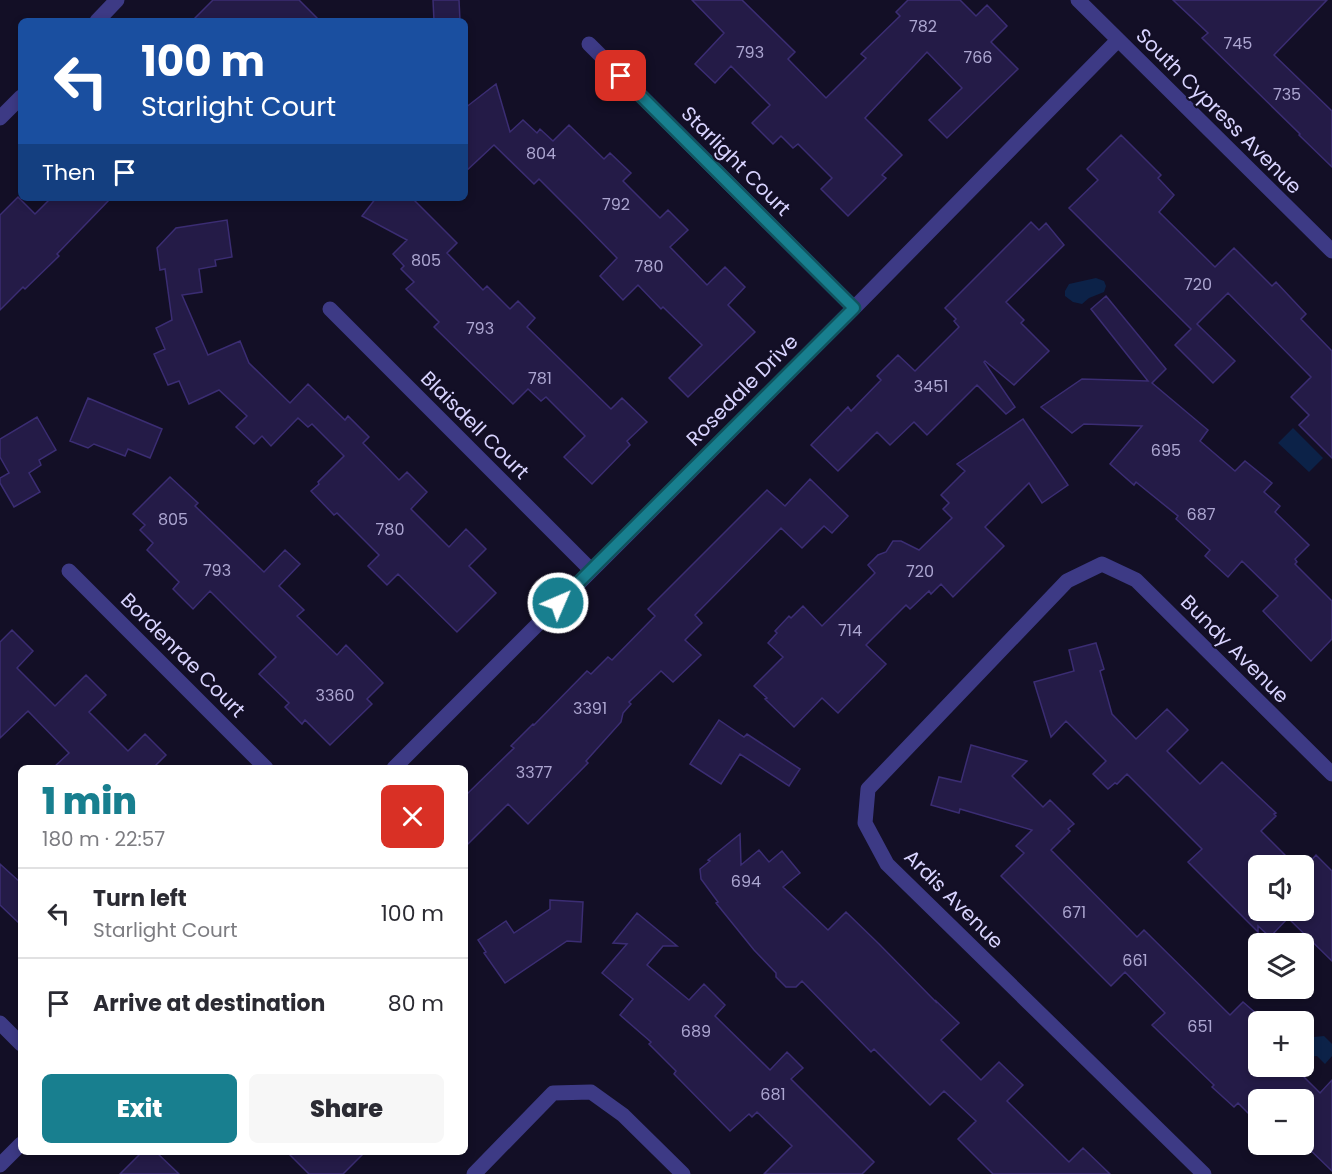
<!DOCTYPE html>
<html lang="en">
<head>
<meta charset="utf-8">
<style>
	:root { --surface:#fff; --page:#f7f7f7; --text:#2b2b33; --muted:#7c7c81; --line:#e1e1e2; --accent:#187f8f }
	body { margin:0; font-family:Poppins,sans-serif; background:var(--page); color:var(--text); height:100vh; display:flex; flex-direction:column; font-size:22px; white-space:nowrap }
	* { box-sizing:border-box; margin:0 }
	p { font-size:20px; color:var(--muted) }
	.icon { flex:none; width:33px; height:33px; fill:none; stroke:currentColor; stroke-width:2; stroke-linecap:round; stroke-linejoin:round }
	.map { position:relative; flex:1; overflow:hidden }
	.details { position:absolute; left:18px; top:765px; width:450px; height:390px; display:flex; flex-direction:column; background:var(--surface); border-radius:9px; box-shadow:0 3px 9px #0003 }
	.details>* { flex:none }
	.hud { position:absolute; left:18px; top:18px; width:450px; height:183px; border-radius:9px; box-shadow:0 3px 9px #0003; background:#1a4fa0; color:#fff; overflow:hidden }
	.controls { position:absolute; left:1248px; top:855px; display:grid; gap:12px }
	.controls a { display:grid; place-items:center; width:66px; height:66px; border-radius:9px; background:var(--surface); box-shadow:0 3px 9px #0003; font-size:30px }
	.pin { position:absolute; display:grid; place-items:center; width:51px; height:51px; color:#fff; margin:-26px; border-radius:12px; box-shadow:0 3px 9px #0006 }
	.me { position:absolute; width:66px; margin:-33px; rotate:45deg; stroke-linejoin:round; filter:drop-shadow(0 0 4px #0008) }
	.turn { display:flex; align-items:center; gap:21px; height:126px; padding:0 24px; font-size:27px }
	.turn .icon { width:78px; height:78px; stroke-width:2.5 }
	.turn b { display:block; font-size:42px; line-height:51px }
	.then { display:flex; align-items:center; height:57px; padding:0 24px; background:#0003; gap:12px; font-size:22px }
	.round { display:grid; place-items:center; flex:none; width:63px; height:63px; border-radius:9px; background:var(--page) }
	.overview { display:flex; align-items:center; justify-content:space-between; height:102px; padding:0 24px }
	h1 { font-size:36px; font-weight:800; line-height:45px; color:var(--accent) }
	.button { display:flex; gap:12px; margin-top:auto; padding:12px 24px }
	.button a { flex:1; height:69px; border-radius:9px; background:var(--accent); color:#fff; font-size:24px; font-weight:800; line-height:69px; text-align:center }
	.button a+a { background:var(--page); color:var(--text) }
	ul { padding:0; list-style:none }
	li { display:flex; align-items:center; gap:18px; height:90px; padding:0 24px; border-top:2px solid var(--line) }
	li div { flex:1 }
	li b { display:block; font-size:22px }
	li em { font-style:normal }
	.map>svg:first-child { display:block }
	.water { fill:#0c2248 }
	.building { fill:#241b47; stroke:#3b2d73; stroke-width:1.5 }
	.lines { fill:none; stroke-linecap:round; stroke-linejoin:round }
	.minor { stroke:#3d3a85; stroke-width:15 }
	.route-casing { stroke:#10535d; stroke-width:15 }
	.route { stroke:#187f8f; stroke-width:10 }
	.labels { text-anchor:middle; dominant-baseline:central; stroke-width:4.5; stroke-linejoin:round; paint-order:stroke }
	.number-label { font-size:16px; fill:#aca6d1 }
	.street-label { font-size:20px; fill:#d9d4ff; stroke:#130f26 }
</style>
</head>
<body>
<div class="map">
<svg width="1332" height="1174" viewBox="0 0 1332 1174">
	<rect width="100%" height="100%" fill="#130f26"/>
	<path class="water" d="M1096,278L1104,281L1106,286L1104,292L1089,298L1082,304L1073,302L1065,296V291L1069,284Z
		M1293,428L1323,458L1309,472L1278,443Z
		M1324,1036L1332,1044V1056L1325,1064L1317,1056L1304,1057V1038Z"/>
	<path class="building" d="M213,0H299L320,21H192Z
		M433,0H459L460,21H434Z
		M692,0H742L795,52L788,59L826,98L866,58L861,54L900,16L896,12L908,0H960L976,16L987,5L1007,26L991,42L1018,69L947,138L929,120L962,88L927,52L865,118L902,155L882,175L886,178L848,216L821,189L832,178L798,144L793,148L781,136L773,144L752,123L770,105L731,66L715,83L695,64L724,33Z
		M1173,0H1327L1274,55L1332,111V167L1299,135L1300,134L1202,38L1208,33Z
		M496,84L510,132L523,120L537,133L540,129L553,141L569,125L604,159L610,153L631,173L623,181L660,218L668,210L688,230L670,247L707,285L725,267L745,287L728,305L755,332L688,397L669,378L702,345L663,307L661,309L638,285L623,300L600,276L617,258L579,219L539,179L534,184L494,145L465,172V108Z
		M1121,135L1161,175L1158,178L1174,195L1159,212L1215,267L1234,248L1272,286L1276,282L1306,314L1301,319L1332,351V458L1299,425L1309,415L1291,397L1311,377L1228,293L1197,324L1235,361L1213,383L1175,345L1191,329L1069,208L1098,180L1087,169Z
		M18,197L35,214L51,198H111L57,254L59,256L25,289L23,287L0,310V215Z
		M376,198H412L457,243L447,253L483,290L487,286L510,309L518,301L535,318L527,327L611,409L622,398L647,422L627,441L630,445L592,484L564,457L585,436L546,397L541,401L528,389L513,404L434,327L439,322L406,289L414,282L401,269L404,266L393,254L407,240L362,216Z
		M227,220L232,257L215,260L216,266L199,269L202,292L182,295L208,355L240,341L249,363L290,403L308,384L345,420L348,416L369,437L363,443L399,480L407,472L427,492L411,509L449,547L466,529L486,549L469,566L496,593L457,632L398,574L387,585L368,566L379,555L337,513L334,515L311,491L319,484L318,482L344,456L312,424L308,427L298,418L271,446L262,436L254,444L236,427L247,416L219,390L189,404L179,381L168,385L154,354L165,349L156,328L172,320L165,269L160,270L157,248L176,228Z
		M1031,222L1039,230L1046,223L1064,245L1006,302L1024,320L1021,323L1049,351L1014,385L985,361L984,362L1015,407L1006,414L977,385L927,435L914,422L890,445L877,432L838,471L811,445L848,407L851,411L881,380L877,376L898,355L915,371L959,327L954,321L956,319L945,308Z
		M1106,296L1166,369L1152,383L1208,430L1200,441L1235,471L1245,461L1272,483L1264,492L1280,506L1275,512L1309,545L1295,559L1297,562L1295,564L1332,601V639L1311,661L1263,611L1278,596L1242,561L1228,577L1205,556L1210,550L1176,519L1178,516L1136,482L1134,485L1110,464L1142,426L1084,424L1072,433L1041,407L1082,379L1148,381L1091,309Z
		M88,398L162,429L150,458L128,449L125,456L94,444L88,448L70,441Z
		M37,417L56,450L39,460L41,465L29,473L40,492L14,507L0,483V478L9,473L0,457V439Z
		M1023,419L1068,485L1042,503L1029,483L985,527L1004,546L953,597L941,584L931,594L929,591L910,609L906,605L866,645L886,664L838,713L822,698L794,727L765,699L767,698L754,686L783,657L768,643L777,633L775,631L789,616L791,618L803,606L822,626L875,573L868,565L878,555L886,552L893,541H901L919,550L952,518L943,509L949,503L941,495L965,471L957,464Z
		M170,477L198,503L195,506L264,572L285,550L300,564L279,586L304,610L297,616L337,655L346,645L383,683L367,699L372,704L330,745L305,720L302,724L285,707L289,703L259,674L276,657L210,591L193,609L173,589L179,582L147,550L153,543L140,530L145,525L133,514Z
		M810,479L848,516L832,533L824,526L802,548L781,528L695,615L702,623L685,640L701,655L673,682L661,671L629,702L631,704L623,713L621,722L586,761L588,763L528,824L508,804L465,847V796L514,748L511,746L533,724L534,725L587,671L591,674L608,657L612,660L655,616L648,609L767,490L785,506Z
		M12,630L33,651L17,668L55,706L86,675L106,695L89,712L128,751L145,734L166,755L153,768H53L69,753L28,711L0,738V642Z
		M1096,643L1104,669L1100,671L1112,714L1136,739L1167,709L1188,730L1167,751L1200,784L1222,762L1276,813L1274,814L1276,816L1261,831L1296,866H1258V910H1304V868L1316,855L1332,871V961L1288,918L1270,937L1258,926V932L1188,862L1202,849L1127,774L1117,784L1115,783L1108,789L1093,774L1106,761L1066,721L1051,737L1034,682L1074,671L1069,650Z
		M719,720L744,737L747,734L800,769L789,786L740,754L721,784L690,764Z
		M971,745L1027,761L1012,776L1043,807L1050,800L1074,824L1068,829L1070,831L1051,850L1137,937L1144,930L1230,1015L1243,1002L1258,1015V1066H1284L1295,1068L1320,1093L1332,1080V1171L1304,1144V1100H1258V1123L1238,1103L1234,1107L1212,1087L1214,1085L1152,1025L1165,1013L1125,972L1111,986L1001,876L1024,853L1016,846L1032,830L960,809L959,813L931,805L939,777L961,782Z
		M740,834L741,865L759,850L769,862L782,851L800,873L783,887L828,930L846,912L879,944L936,1002V1001L959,1023L941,1040L981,1080L999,1062L1023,1085L1007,1101L1069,1162L1083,1148L1110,1174H993L958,1139L976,1121L944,1091L930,1105L874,1049L871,1052L802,981L796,987H786L776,977V973L754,950L716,903L718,902L701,879L700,869L710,861L708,860Z
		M0,864L21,883V925L0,905Z
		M550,900L583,902L581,942L567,941L505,983L484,953L486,952L478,940L506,921L514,933L550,909Z
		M637,913L677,946H663L647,965L689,1000L704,984L725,1005L715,1016L770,1070L787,1052L803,1068L791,1079L874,1162L862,1174H764L792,1146L757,1112L752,1117L749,1114L730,1131L674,1074L676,1071L649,1044L651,1042L620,1015L633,999L602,973L627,944L613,943Z
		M142,1152H156L179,1174H120Z
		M287,1152H365L343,1174H309Z"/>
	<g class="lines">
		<path class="minor" d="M1078,0L1332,251
			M97,21L117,0
			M589,44L854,308
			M0,118L21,97
			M330,309L591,570
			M69,571L266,768
			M394,768L854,308L1118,40
			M0,1023L21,1044
			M0,1165L21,1144
			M474,1174L553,1093L591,1092L623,1115L683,1174
			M1204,1174L887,864L865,823L868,789L1067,581L1102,564L1136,580L1332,774"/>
	</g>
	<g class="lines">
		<g class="route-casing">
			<path id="route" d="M558,603L854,308L621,76"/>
		</g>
		<use href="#route" class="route"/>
	</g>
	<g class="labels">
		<g class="number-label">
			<text x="923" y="26">782</text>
			<text x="1238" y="43">745</text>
			<text x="750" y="52">793</text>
			<text x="978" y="57">766</text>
			<text x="1287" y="94">735</text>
			<text x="541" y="153">804</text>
			<text x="616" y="204">792</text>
			<text x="426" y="260">805</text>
			<text x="649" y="266">780</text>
			<text x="1198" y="284">720</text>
			<text x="480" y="328">793</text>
			<text x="540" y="378">781</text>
			<text x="931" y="386">3451</text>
			<text x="1166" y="450">695</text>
			<text x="1201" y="514">687</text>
			<text x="173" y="519">805</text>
			<text x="390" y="529">780</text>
			<text x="217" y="570">793</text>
			<text x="920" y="571">720</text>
			<text x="850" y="630">714</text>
			<text x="335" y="695">3360</text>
			<text x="590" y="708">3391</text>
			<text x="534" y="772">3377</text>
			<text x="746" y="881">694</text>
			<text x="1074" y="912">671</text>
			<text x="1135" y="960">661</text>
			<text x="1200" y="1026">651</text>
			<text x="696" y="1031">689</text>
			<text x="773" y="1094">681</text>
		</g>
		<g class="street-label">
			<text transform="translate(1219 111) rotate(45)">South Cypress Avenue</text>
			<text transform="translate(736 161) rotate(45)">Starlight Court</text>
			<text transform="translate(742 390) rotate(-45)">Rosedale Drive</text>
			<text transform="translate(475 425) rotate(45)">Blaisdell Court</text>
			<text transform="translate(1235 649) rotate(45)">Bundy Avenue</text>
			<text transform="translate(183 655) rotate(45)">Bordenrae Court</text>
			<text transform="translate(954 899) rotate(45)">Ardis Avenue</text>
		</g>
	</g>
</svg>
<div class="controls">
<a><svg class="icon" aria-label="sound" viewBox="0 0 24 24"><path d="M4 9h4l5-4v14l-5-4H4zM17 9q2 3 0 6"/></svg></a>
<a><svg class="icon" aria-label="layers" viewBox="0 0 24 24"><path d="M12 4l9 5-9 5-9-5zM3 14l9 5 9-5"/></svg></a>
<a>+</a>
<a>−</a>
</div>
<div class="pin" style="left:621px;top:76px;background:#d93025"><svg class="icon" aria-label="arrive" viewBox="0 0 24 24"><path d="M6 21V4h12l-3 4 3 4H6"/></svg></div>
<svg class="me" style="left:558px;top:603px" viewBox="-20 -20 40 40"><circle r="17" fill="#187f8f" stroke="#fff" stroke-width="3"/><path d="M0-11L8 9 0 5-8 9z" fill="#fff"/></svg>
<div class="hud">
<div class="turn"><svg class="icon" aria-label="left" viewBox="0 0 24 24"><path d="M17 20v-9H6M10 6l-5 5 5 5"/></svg><div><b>100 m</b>Starlight Court</div></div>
<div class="then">Then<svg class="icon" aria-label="arrive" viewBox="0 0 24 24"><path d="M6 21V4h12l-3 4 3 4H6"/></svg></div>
</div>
<section class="details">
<div class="overview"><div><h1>1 min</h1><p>180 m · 22:57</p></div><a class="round" style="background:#d93025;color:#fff"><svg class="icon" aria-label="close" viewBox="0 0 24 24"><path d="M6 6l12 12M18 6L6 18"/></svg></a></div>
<ul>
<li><svg class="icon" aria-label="left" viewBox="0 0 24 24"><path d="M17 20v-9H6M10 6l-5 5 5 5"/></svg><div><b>Turn left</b><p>Starlight Court</p></div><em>100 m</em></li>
<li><svg class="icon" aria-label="arrive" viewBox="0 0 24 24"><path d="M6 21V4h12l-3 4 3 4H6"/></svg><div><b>Arrive at destination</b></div><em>80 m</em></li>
</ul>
<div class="button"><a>Exit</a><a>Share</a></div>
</section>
</div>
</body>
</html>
